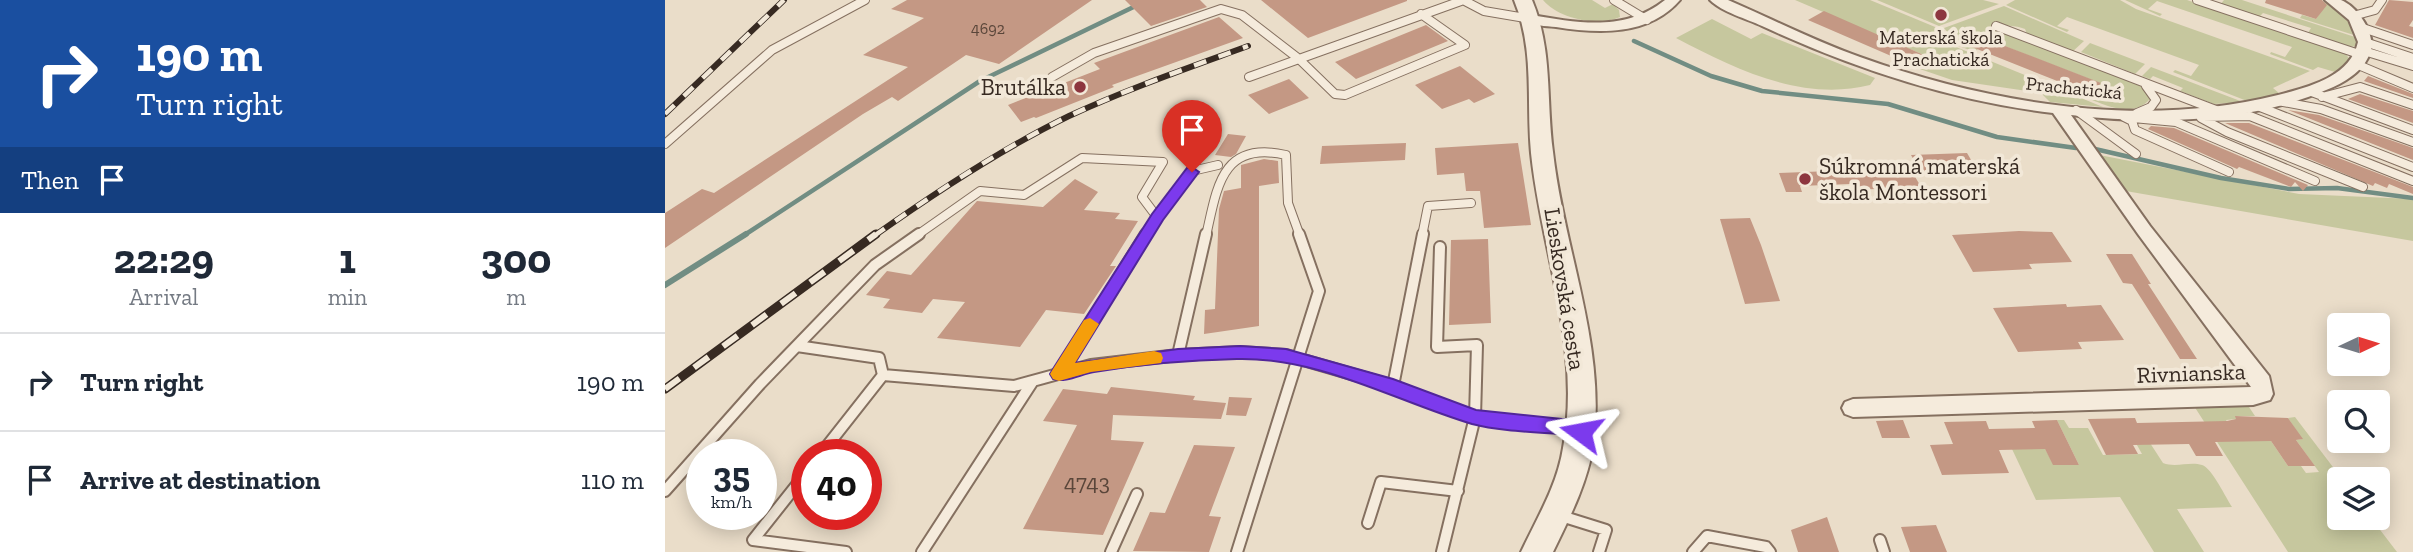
<!DOCTYPE html>
<html lang="en">
<head>
<meta charset="utf-8">
<style>
	:root { --surface:#fff; --page:#f2f2f3; --text:#1f2937; --muted:#747a83; --line:#e0e1e3 }
	body { margin:0; font-family:"Zilla Slab",serif; background:var(--page); color:var(--text); height:100vh; display:flex; flex-direction:column; font-size:26px; white-space:nowrap }
	* { box-sizing:border-box; margin:0 }
	p { font-size:23px; color:var(--muted) }
	.icon { flex:none; width:38px; height:38px; fill:none; stroke:currentColor; stroke-width:2; stroke-linecap:round; stroke-linejoin:round }
	.map { position:relative; flex:1; overflow:hidden }
	.side { display:flex; flex-direction:column; background:var(--surface); width:665px }
	.side>* { flex:none }
	.hud { background:#1a4fa0; color:#fff; overflow:hidden }
	.needle { width:46px; rotate:86deg }
	.buttons { position:absolute; left:1662px; top:313px; display:grid; gap:14px }
	.buttons a { display:grid; place-items:center; width:63px; height:63px; border-radius:7px; background:var(--surface); box-shadow:0 4px 18px #0003; font-size:35px }
	.speed { position:absolute; left:21px; top:439px; display:flex; gap:14px; font-size:35px; font-weight:700; text-align:center }
	.speed>* { display:grid; place-content:center; width:91px; height:91px; border-radius:50%; background:var(--surface); box-shadow:0 4px 18px #0003; line-height:1 }
	.speed small { font-size:18px; font-weight:400 }
	.speed .limit { border:10px solid #d22; background:#fff; color:#111 }
	.pin { position:absolute; display:grid; place-items:center; width:60px; height:60px; color:#fff; margin:-72px -30px; border-radius:50% 50% 50% 0; rotate:-45deg; box-shadow:0 0 7px #0007 }
	.pin .icon { rotate:45deg }
	.me { position:absolute; width:77px; margin:-38px; rotate:283deg; stroke-linejoin:round; filter:drop-shadow(0 0 5px #0008) }
	.turn { display:flex; align-items:center; gap:24px; height:147px; padding:0 21px; font-size:32px }
	.turn .icon { width:91px; height:91px; stroke-width:2.5 }
	.turn b { display:block; font-size:49px; line-height:60px }
	.then { display:flex; align-items:center; height:66px; padding:0 21px; background:#0003; gap:14px; font-size:26px }
	.eta { display:flex; justify-content:space-evenly; align-items:center; height:119px; text-align:center }
	.eta b { font-size:42px; font-weight:700; line-height:49px }
	ul { padding:0; list-style:none }
	li { display:flex; align-items:center; gap:21px; height:98px; padding:0 21px; border-top:2px solid var(--line) }
	li div { flex:1 }
	li b { display:block; font-size:26px }
	li em { font-style:normal }
	main { display:flex; flex:1; min-height:0 }
	.map>svg:first-child { display:block }
	.green { fill:#c6c79e }
	.lines { fill:none; stroke-linecap:round; stroke-linejoin:round }
	.stream-far1 { stroke:#718d83; stroke-width:4.5 }
	.stream { stroke:#718d83; stroke-width:6 }
	.building { fill:#c49884 }
	.service-far1-casing { stroke:#857060; stroke-width:10 }
	.service-casing { stroke:#857060; stroke-width:14 }
	.minor-casing { stroke:#857060; stroke-width:4 }
	.tertiary-casing { stroke:#857060; stroke-width:4 }
	.service-far1 { stroke:#f5ebdc; stroke-width:8 }
	.service { stroke:#f5ebdc; stroke-width:10 }
	.minor { fill:#f5ebdc; fill-rule:evenodd }
	.tertiary { fill:#f5ebdc; fill-rule:evenodd }
	.rail-far1-casing { stroke:#372a22; stroke-width:6 }
	.rail-casing { stroke:#372a22; stroke-width:9 }
	.rail-far1 { stroke:#f2e8d8; stroke-width:4.5; stroke-dasharray:13; stroke-linecap:butt }
	.rail { stroke:#f2e8d8; stroke-width:6; stroke-dasharray:18; stroke-linecap:butt }
	.route { fill:#7c3aed; stroke:#51269a; stroke-width:2 }
	.slow { fill:#f59e0b }
	.poi-dot { fill:#8d363f; stroke:#f2e8d8; stroke-width:2.5 }
	.labels { text-anchor:middle; dominant-baseline:central; stroke-width:7; stroke-linejoin:round; paint-order:stroke }
	.far-number-label { font-size:16px; fill:#5a463a }
	.far-poi-label { font-size:19px; fill:#372a22; stroke:#f2e8d8 }
	.far-street-label { font-size:19px; fill:#372a22; stroke:#f2e8d8 }
	.poi-label { font-size:23px; fill:#372a22; stroke:#f2e8d8; text-anchor:end }
	.street-label { font-size:23px; fill:#372a22; stroke:#f2e8d8 }
	.near-number-label { font-size:23px; fill:#5a463a }
</style>
</head>
<body>
<main>
<section class="side">
<div class="hud">
<div class="turn"><svg class="icon" aria-label="right" viewBox="0 0 24 24"><path d="M7 20v-9h11M14 6l5 5-5 5"/></svg><div><b>190 m</b>Turn right</div></div>
<div class="then">Then<svg class="icon" aria-label="arrive" viewBox="0 0 24 24"><path d="M6 21V4h12l-3 4 3 4H6"/></svg></div>
</div>
<div class="eta">
<div><b>22:29</b><p>Arrival</p></div>
<div><b>1</b><p>min</p></div>
<div><b>300</b><p>m</p></div>
</div>
<ul>
<li><svg class="icon" aria-label="right" viewBox="0 0 24 24"><path d="M7 20v-9h11M14 6l5 5-5 5"/></svg><div><b>Turn right</b></div><em>190 m</em></li>
<li><svg class="icon" aria-label="arrive" viewBox="0 0 24 24"><path d="M6 21V4h12l-3 4 3 4H6"/></svg><div><b>Arrive at destination</b></div><em>110 m</em></li>
</ul>
</section>
<div class="map">
<svg width="1748" height="552" viewBox="0 0 1748 552">
	<rect width="100%" height="100%" fill="#eaddc9"/>
	<path class="green" d="M878,0H927L940,8L948,4L954,10L955,17C933,27 894,19 878,0Z
		M1130,0H1205L1275,29L1291,47L1438,107L1385,102L1376,93L1287,80L1246,66L1248,64L1262,70L1273,61Z
		M1212,0H1318L1334,4L1274,26Z
		M1350,0H1455L1471,9L1645,71L1608,88L1615,94L1582,101L1508,72L1510,70L1526,76L1534,65L1402,17L1392,26L1404,30L1402,32L1341,5Z
		M1460,0H1522L1680,53L1686,61L1670,72L1653,67L1648,70L1605,54L1606,52L1620,57L1627,47L1492,1L1483,9L1497,14L1495,16Z
		M1559,0H1577L1693,38V46L1680,47L1643,33L1646,28L1598,13L1592,19L1554,6Z
		M1625,0C1667,0 1673,0 1692,36L1635,18L1637,15L1651,19L1657,10Z
		M1339,6L1419,41L1406,53L1362,34L1360,29C1350,25 1340,26 1329,23L1326,26L1471,82L1482,90L1485,99C1465,122 1429,100 1407,91L1410,88L1425,94L1435,83L1308,34L1297,43L1313,49L1310,52L1294,46L1279,28Z
		M1047,19L1086,39L1097,33L1210,78L1205,85C1137,102 1070,69 1011,38Z
		M1425,43L1480,64L1470,74L1416,52Z
		M1486,67L1578,102L1549,104L1515,91L1518,88L1488,76L1485,79L1477,76Z
		M1429,154L1634,194L1748,199V241L1455,190Z
		M1582,404L1590,416H1571V419L1561,420L1575,441H1606L1623,466H1636L1641,473L1654,472L1631,440L1637,439L1623,418L1630,417L1677,479L1675,518H1706L1732,552H1623L1529,406Z
		M1392,420H1399L1404,428H1423L1438,455L1477,454L1462,427L1474,426L1498,463C1511,468 1525,461 1537,465C1547,468 1561,498 1567,507L1512,509L1539,552H1489L1455,497L1371,500L1347,449H1380L1389,465H1414Z"/>
	<g class="lines">
		<path class="stream-far1" d="M969,41L1046,76L1097,91L1223,104L1332,137L1411,148
			M1430,149L1556,178L1624,189L1672,188L1748,198
			M78,236L315,81L483,0"/>
		<path class="stream" d="M0,285L81,234"/>
	</g>
	<path class="building" d="M242,0H427L334,64L301,55L233,101L227,97L198,114L0,248V213L37,189L49,193L243,67L198,55L259,18L226,9Z
		M460,0H535L542,7L486,26Z
		M596,0H742V1L643,38Z
		M1601,0H1657L1662,5L1651,19L1600,3Z
		M1724,0L1748,2V20L1744,26L1748,27V38L1710,25Z
		M1159,11L1209,33L1261,56L1247,65L1143,20Z
		M554,17L578,38L447,85L449,87L371,118L369,117L356,122L343,105L435,69L429,63Z
		M761,25L783,41L691,79L670,62Z
		M1311,35L1369,57L1436,83L1425,94L1307,47Z
		M795,66L830,94L809,103L804,99L777,109L750,85Z
		M1703,76L1748,94V98L1699,81Z
		M624,79L644,98L604,114L583,95Z
		M1695,94L1748,111V123L1683,99Z
		M1623,110L1654,115L1748,148V160Z
		M1560,123H1584L1748,187V194L1724,184L1722,188L1710,183L1708,186Z
		M1486,126L1509,128L1643,185L1638,191L1630,182L1626,187L1574,167L1572,169L1483,129Z
		M563,134L581,136L571,154L566,157L550,155Z
		M741,143L740,160L655,164L657,146Z
		M853,143L866,225L819,228L815,191H801L799,173L772,175L770,148Z
		M1302,153L1312,170L1256,173L1246,155Z
		M599,159L613,161L614,183L594,186V326L539,334L540,310L550,309L554,209L559,191L576,188V165Z
		M1245,168L1256,187L1188,190L1185,184L1135,186L1137,192H1121L1114,173Z
		M410,179L433,192L419,210L455,213L450,219L473,221L445,266H451L419,314L381,310L355,347L272,338L300,302L268,299L257,313L218,308L225,299L201,295L222,271L246,275L312,201L378,207Z
		M1085,218L1096,245L1115,301L1080,304L1055,219Z
		M1354,231L1387,232L1407,262L1364,264L1367,269L1308,272L1287,235Z
		M823,239L826,323L784,325L786,240Z
		M1441,254H1467L1486,284H1483L1532,359H1515L1467,284L1458,283Z
		M1401,304L1402,307L1436,305L1459,340L1413,342L1417,349L1353,352L1328,308Z
		M446,387L530,396L528,400L561,403L556,419L448,415L446,440L479,442L438,535L358,529L412,425L378,421L398,389L442,394Z
		M564,397L587,398L581,416L561,415Z
		M1570,416L1623,418L1638,439L1631,440L1650,466H1623L1606,441L1550,442L1558,456H1531L1524,444L1468,445L1473,454L1441,455L1423,419L1470,418L1472,423L1562,421L1571,419Z
		M1238,420L1245,438H1217L1211,421Z
		M1392,420L1414,465H1388L1380,449L1334,450L1344,473L1277,475L1265,445L1288,444L1279,422L1321,421L1324,429L1370,428L1367,421Z
		M529,445L570,447L544,516L556,517L544,552L468,551L485,512L500,513Z
		M1162,517L1174,552H1133L1126,530Z
		M1271,525L1282,552H1245L1236,527Z"/>
	<g class="lines">
		<g class="service-far1-casing">
			<path id="service-far1" d="M798,0L819,11L866,19
				M949,0L982,20
				M1532,0L1697,55
				M1688,16L1710,10L1717,0
				M1331,26L1551,110
				M1695,27L1748,45
				M1700,42L1748,58
				M1699,51L1748,66
				M1691,64L1748,88
				M387,77L429,53L556,9L577,15L634,59L796,1
				M584,77L634,59L670,94L680,95L800,45L756,14
				M1644,91L1748,130
				M1657,97L1695,87L1748,105
				M1613,101L1656,109L1748,142
				M1590,105L1748,167
				M1411,110L1471,154
				M1472,113L1486,107L1491,100L1481,86
				M1459,117L1467,121L1470,130L1564,172
				M1538,117L1585,116L1748,181
				M1468,118L1511,122L1650,181
				M1536,118L1562,132L1698,187
				M0,144L107,50L200,0
				M492,217L527,171L553,165
				M251,236L315,191L359,195L417,158L498,162L477,197L492,217L480,236
				M541,236C552,188 556,140 621,155L623,203L635,236
				M757,236L763,206L806,203"/>
		</g>
		<g class="service-casing">
			<path id="service" d="M132,346L214,358L218,375
				M513,355L541,234
				M394,374L481,234
				M728,386L758,234
				M155,455L218,375L349,386L426,365L513,355L575,352L621,355L728,386L810,417L812,345L772,347L775,247
				M142,472L88,540L181,552
				M0,491L95,384L210,265L254,234
				M893,515L941,530L934,552
				M703,523L716,482L793,491
				M1215,540L1219,552
				M257,552L368,381
				M446,552L472,494
				M572,552L654,291L634,234
				M777,552L810,417L912,428
				M1028,552L1042,536L1101,547L1105,552"/>
		</g>
		<g class="minor-casing">
			<path id="minor" d="M1000,0H1015C984,36 934,34 891,27C881,26 867,26 860,19L867,15C914,23 960,32 1000,0Z
				M1045,0H1063C1107,19 1150,41 1195,57C1325,104 1478,129 1613,95C1644,87 1685,77 1693,42L1684,20L1660,0C1665,0 1672,0 1676,0C1693,7 1712,35 1705,53C1699,70 1682,81 1666,88C1587,123 1490,125 1406,115L1485,226L1604,376L1608,394L1605,400L1588,405L1188,417L1180,414L1177,408L1180,402L1188,399L1586,387L1473,234L1388,113C1287,101 1190,69 1097,26C1082,19 1057,12 1045,0Z"/>
		</g>
		<g class="tertiary-casing">
			<path id="tertiary" d="M849,0H867C888,50 881,99 888,152C899,251 942,347 928,447C922,484 904,519 888,552H856C872,518 892,486 898,448C917,349 876,251 866,153C861,100 870,51 849,0Z"/>
		</g>
		<use href="#service-far1" class="service-far1"/>
		<use href="#service" class="service"/>
		<use href="#minor" class="minor"/>
		<use href="#tertiary" class="tertiary"/>
		<g class="rail-far1-casing">
			<path id="rail-far1" d="M0,114L119,0
				M209,236C271,192 336,149 404,116C462,89 523,68 583,46"/>
		</g>
		<g class="rail-casing">
			<path id="rail" d="M0,389L211,234"/>
		</g>
		<use href="#rail-far1" class="rail-far1"/>
		<use href="#rail" class="rail"/>
	</g>
	<path class="route" d="M527,167L534,172L498,220L410,363L513,349L575,346L621,349L728,379L811,410L916,421L922,423L925,428L922,437L916,440L908,435C876,432 838,432 807,424C730,401 655,357 572,359C524,360 476,364 429,372C416,374 401,383 388,379L385,374L388,369L487,214L522,168Z"/>
	<path class="slow" d="M425,318L434,324L410,363L489,351L496,353L498,358L496,363L426,372L394,381L388,379L385,374L388,369L419,320Z"/>
	<g class="poi-dot">
		<circle cx="1276" cy="15" r="7"/>
		<circle cx="415" cy="87" r="7"/>
		<circle cx="1140" cy="179" r="7"/>
	</g>
	<g class="labels">
		<g class="far-number-label">
			<text x="323" y="28">4692</text>
		</g>
		<g class="far-poi-label">
			<text x="1276" y="37">Materská škola<tspan x="1276" dy="22">Prachatická</tspan></text>
		</g>
		<g class="far-street-label">
			<text transform="translate(1409 88) rotate(6)">Prachatická</text>
		</g>
		<g class="poi-label">
			<text x="401" y="87">Brutálka</text>
			<text x="1154" y="166" text-anchor="start">Súkromná materská<tspan x="1154" dy="26">škola Montessori</tspan></text>
		</g>
		<g class="street-label">
			<text transform="translate(900 289) rotate(81)">Lieskovská cesta</text>
			<text transform="translate(1526 373) rotate(-2)">Rivnianska</text>
		</g>
		<g class="near-number-label">
			<text x="422" y="482">4743</text>
		</g>
	</g>
</svg>
<div class="buttons">
<a><svg class="needle" viewBox="-14 -14 28 28"><path d="M0-13l5 13h-10z" fill="#e53935"/><path d="M0 13l5-13h-10z" fill="#747a83"/></svg></a>
<a><svg class="icon" aria-label="search" viewBox="0 0 24 24"><circle cx="10" cy="10" r="6"/><path d="M15 15l6 6"/></svg></a>
<a><svg class="icon" aria-label="layers" viewBox="0 0 24 24"><path d="M12 4l9 5-9 5-9-5zM3 14l9 5 9-5"/></svg></a>
</div>
<div class="speed"><div>35<small>km/h</small></div><div class="limit">40</div></div>
<div class="pin" style="left:527px;top:172px;background:#d93025"><svg class="icon" aria-label="arrive" viewBox="0 0 24 24"><path d="M6 21V4h12l-3 4 3 4H6"/></svg></div>
<svg class="me" style="left:916px;top:432px" viewBox="-20 -20 40 40"><path d="M0-17L14 15 0 8-14 15z" fill="#7c3aed" stroke="#fff" stroke-width="4"/></svg>
</div>
</main>
</body>
</html>
